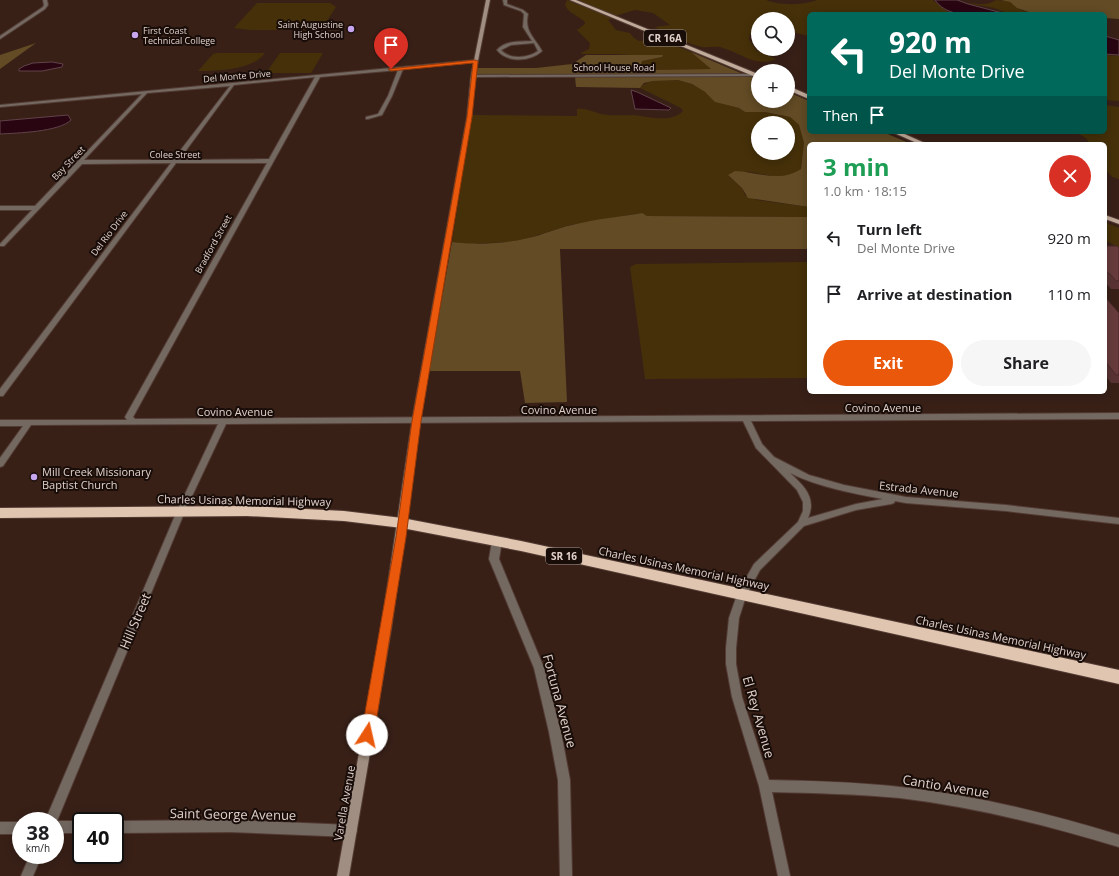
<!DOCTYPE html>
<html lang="en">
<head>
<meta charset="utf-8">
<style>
	:root { --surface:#fff; --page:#f6f6f6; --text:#202124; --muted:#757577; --accent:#ea580c }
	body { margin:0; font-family:"Open Sans",sans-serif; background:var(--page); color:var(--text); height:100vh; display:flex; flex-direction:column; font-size:15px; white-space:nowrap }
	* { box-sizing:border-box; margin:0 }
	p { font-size:13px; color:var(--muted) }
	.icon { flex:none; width:22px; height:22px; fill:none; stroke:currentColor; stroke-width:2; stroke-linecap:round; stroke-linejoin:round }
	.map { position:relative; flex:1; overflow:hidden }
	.details { position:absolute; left:807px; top:142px; width:300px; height:252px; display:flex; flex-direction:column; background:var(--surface); border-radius:6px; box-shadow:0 2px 10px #0003 }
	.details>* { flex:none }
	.guide { position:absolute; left:807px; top:12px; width:300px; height:122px; border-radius:6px; box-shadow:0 2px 10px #0003; background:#00695c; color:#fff; overflow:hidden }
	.controls { position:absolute; left:751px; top:12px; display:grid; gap:8px }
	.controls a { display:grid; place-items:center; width:44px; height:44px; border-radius:50%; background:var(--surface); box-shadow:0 2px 10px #0003; font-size:20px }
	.speed { position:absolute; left:12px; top:812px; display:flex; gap:8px; font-size:20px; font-weight:700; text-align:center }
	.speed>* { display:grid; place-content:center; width:52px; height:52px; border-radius:50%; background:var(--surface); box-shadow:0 2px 10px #0003; line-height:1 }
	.speed small { font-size:10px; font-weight:400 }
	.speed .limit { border:2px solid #111; border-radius:6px; background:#fff; color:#111 }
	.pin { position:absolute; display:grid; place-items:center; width:34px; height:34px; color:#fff; margin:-41px -17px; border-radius:50% 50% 50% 0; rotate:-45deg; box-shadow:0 0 4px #0007 }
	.pin .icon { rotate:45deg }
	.me { position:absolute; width:44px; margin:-22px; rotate:10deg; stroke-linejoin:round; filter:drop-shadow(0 0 3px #0008) }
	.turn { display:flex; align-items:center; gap:14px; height:84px; padding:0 16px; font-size:18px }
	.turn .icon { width:52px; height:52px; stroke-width:2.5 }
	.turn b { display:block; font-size:28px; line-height:34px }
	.then { display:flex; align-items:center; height:38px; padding:0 16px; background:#0003; gap:8px; font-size:15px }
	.round { display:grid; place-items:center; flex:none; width:42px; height:42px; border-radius:21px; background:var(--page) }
	.overview { display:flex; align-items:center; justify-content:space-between; height:68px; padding:0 16px }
	h1 { font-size:24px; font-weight:700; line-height:30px; color:#1e9e55 }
	.primary-button { display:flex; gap:8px; margin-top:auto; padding:8px 16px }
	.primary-button a { flex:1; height:46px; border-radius:24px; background:var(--accent); color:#fff; font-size:16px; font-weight:700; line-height:46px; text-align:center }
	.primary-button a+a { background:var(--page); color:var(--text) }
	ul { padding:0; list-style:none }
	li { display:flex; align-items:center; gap:12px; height:56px; padding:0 16px }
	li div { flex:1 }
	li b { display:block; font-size:15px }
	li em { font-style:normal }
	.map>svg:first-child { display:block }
	.green { fill:#453009; fill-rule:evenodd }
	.forest { fill:#624b25 }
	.water { fill:#290512; stroke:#604249 }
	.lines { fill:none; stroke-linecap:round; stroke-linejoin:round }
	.street-casing { stroke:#533c34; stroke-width:2 }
	.secondary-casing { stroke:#533c34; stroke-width:2 }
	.primary-casing { stroke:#533c34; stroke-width:2 }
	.highway-casing { stroke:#533c34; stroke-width:2 }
	.street { fill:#746961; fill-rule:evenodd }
	.secondary { fill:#9f8e81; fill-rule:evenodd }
	.primary { fill:#c1ab9a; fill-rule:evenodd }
	.highway { fill:#e0c5b0; fill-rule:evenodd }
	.wall { fill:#593333 }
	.building { fill:#673b3b; stroke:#482929 }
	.route { fill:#ea580c; stroke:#983908 }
	.poi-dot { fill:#c7a6ef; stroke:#180d09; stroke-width:1.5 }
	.labels { text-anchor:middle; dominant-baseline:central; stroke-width:4; stroke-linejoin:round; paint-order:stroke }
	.far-poi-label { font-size:9px; fill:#e1d0ca; stroke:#180d09; text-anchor:end }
	.far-street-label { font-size:9px; fill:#e1d0ca; stroke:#180d09 }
	.shield { fill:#180d09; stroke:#a59690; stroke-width:1 }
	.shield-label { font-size:10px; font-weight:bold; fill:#e1d0ca }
	.street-label { font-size:11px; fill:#e1d0ca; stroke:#180d09 }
	.poi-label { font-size:11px; fill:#e1d0ca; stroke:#180d09; text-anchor:start }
	.near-street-label { font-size:13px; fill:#e1d0ca; stroke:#180d09 }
</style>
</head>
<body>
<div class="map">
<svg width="1119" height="876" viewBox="0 0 1119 876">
	<rect width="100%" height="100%" fill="#382017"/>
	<path class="green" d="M567,0L612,18L608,20L616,30L630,33L634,38L639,41L658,39L691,52L712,69L646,70L640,67L642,61L662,57L615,54H582L581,53L589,49L590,43L577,30L585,24V22C578,15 569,14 565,5Z
		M575,0H766C780,6 804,5 817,0H933L945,10L957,14H809V36L788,31V19H758V31L750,34L749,39L756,50L776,59C757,68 740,53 723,48C714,45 706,49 698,46C684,42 667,35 655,27L670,25L653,13L635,10L615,16Z
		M996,0L1008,1L1023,11L1059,14H1010L994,8L966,3C977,3 986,7 996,0Z
		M257,3H330L336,7L321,30H250L234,28Z
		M217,53H265C253,70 217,71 198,71L213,54Z
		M280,53H323L311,73H266Z
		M1105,55L1119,56V101L1105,100Z
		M678,80L692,84L705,92L716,102L739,108L745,112H765L790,117L799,125L804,143L801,169C783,181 770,175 750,172C744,171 735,174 728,175L742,188L745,195L757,200L809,207V217L647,216L641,213L570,225L529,238L510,242L469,244L452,242L472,115L577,116V109C586,108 593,112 601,114C611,116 622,115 632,115C647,116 671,124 683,111L681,108L640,88C648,78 665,81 678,80ZM758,123H788V153H758Z
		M1105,105L1119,107V179L1112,177L1105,169V144H1089L1087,139L1076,132H1105Z
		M1105,222L1119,228V248L1105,240Z
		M807,262L809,266V378L645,379L630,267L636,264Z"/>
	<path class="forest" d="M1001,0H1119V19L1105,18V14L1029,12L1017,8L1010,2Z
		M36,43L0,69V55Z
		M691,52L743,74H476L477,68H536L572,64L586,55H663L662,57L642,61L640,67L646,70L711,69Z
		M749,76L758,80V101H788V92L809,101V132H883L911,144H809V207L748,198L742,188L728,175L735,171C758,172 780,183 801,169L804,143L799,125L790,117L765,112H745L739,108L715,102L705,92L692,84L678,80L653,81L644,83L640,88L576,87L575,77Z
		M642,213L647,216L809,217V249H560L567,402L525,403L520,371H429L452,242C477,245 504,244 528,238C543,235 557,228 572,225C595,219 619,217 642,213Z"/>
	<path class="water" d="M935,0H957L968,4L1006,14C985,14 949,21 935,0Z
		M1105,36L1119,40V55L1105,54Z
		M52,62L63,64L62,67L42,71H19V69L24,66L33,63Z
		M631,90L637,92L671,108L669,110L635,109Z
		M68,115L71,120C59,132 17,133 0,134V121Z"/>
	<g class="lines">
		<g class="street-casing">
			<path id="street" d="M43,0H47L48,5L45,9L0,39V36L43,7L44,5Z
				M503,0H507V4L523,10L528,14C524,31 534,37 542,51C530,62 507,63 497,50C506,40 520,42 532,41L523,27L524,14L521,11L504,5ZM534,43L538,51C528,58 510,60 501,50L511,45Z
				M475,60L476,62L403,69L392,96L382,115L368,119H366V117L378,114L388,96L398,70L320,77L133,417L135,419L1119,413V419L751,421L762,444L774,457L809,475L844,485L906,497L1006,505L1119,518V524L1006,511L906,503L895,501L894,503L891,504L856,510L804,526L760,570L746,596L739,618L736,648V664L742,697L769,780C813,781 856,782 900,787C974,795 1047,813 1119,835V847C1047,825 974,807 900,798C857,794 815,793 772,792L790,876H778L759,786L732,697L726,664V648L729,618L738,592L754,564L798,522L803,511V502L797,490L756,448L743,421L226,424L185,511L57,821H81V833H55V821H45L177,511L218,424L31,425L3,466L0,467V458L23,426H0V420H127L125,417L267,163H176L3,396H0V389L171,163L82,164L4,246H0V244L32,210H0V206H35L142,94L0,107V105ZM315,77L269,159L179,160L234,85ZM230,86L173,160H84L147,93ZM790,473C819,487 851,493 883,499L856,504L808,518C817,498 804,486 790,473Z
				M754,74H755V76L473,77L471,76L473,75Z
				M497,537L500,538L502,541L499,559L544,668L561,732L570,780L572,876H560L558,780L549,732L534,668L489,559L492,541L494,538Z
				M230,820L351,825L355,827L357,831L355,835L351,837L230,832L115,833V821Z
				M0,822H21V834H0Z
				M30,855H42L33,876H21Z"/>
		</g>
		<g class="secondary-casing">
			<path id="secondary" d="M486,0H490L475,76L471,117L420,421L391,630L349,876H337L381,630L412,421L467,117L471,76Z"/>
		</g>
		<g class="primary-casing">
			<path id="primary" d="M570,0H576L758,74V78Z
				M788,86L809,95V99L788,90Z
				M892,132H900L927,144H919Z
				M1105,215L1119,220V224L1105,219Z"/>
		</g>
		<g class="highway-casing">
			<path id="highway" d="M247,506L344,511L402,518L521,541L1119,670V684L521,551L402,528L344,521L247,516L0,518V508Z"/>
		</g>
		<use href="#street" class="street"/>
		<use href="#secondary" class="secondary"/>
		<use href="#primary" class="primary"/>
		<use href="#highway" class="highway"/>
	</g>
	<path class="wall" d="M1105,246L1119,248V289H1111L1105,282Z
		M1105,297L1119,313V383H1111L1105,375Z"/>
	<path class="building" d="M1105,246H1117L1119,248V281H1116L1109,273H1105Z
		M1105,297L1119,313V375H1116L1105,361Z"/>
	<path class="route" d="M475,60L478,61L472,117L421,421L406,537L374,735L372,739L367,741L363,739L361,735L396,537L412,421L467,117L473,63L391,71L388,69Z"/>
	<g class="poi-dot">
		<circle cx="351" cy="29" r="4"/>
		<circle cx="135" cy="35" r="4"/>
		<circle cx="34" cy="477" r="4"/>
	</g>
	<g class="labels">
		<g class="far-poi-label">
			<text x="343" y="24">Saint Augustine<tspan x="343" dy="10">High School</tspan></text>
			<text x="143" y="30" text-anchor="start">First Coast<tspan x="143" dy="10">Technical College</tspan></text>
		</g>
		<g class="far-street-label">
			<text x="614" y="67">School House Road</text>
			<text transform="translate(237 76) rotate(-5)">Del Monte Drive</text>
			<text x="175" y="154">Colee Street</text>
			<text transform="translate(68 163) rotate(-46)">Bay Street</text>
			<text transform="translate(109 233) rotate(-53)">Del Rio Drive</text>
			<text transform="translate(213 244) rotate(-61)">Bradford Street</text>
		</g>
		<g class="shield">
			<rect x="644" y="30" width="42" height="16" rx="3"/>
			<rect x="546" y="548" width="36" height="16" rx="3"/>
		</g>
		<g class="shield-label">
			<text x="665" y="38">CR 16A</text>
			<text x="564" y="556">SR 16</text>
		</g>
		<g class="street-label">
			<text x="883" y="407">Covino Avenue</text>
			<text x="559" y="409">Covino Avenue</text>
			<text x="235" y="411">Covino Avenue</text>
			<text transform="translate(919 489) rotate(6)">Estrada Avenue</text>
			<text transform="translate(244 500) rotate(1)">Charles Usinas Memorial Highway</text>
			<text transform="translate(684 568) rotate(12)">Charles Usinas Memorial Highway</text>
			<text transform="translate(1001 637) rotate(12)">Charles Usinas Memorial Highway</text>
			<text transform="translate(344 803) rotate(-80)">Varella Avenue</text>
		</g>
		<g class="poi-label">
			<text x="42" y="471">Mill Creek Missionary<tspan x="42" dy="13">Baptist Church</tspan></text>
		</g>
		<g class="near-street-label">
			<text transform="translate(135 621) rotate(-67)">Hill Street</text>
			<text transform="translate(560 701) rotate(75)">Fortuna Avenue</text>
			<text transform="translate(759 717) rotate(74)">El Rey Avenue</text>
			<text transform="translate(946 786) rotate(9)">Cantio Avenue</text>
			<text transform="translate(233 814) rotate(1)">Saint George Avenue</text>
		</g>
	</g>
</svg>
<div class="controls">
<a><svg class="icon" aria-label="search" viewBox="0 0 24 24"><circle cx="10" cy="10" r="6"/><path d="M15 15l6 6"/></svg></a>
<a>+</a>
<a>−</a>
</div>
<div class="speed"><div>38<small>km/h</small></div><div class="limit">40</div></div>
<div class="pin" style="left:391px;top:69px;background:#d93025"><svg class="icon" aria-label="arrive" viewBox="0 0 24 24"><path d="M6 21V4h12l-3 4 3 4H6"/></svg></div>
<svg class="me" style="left:367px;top:735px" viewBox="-20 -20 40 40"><circle r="19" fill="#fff"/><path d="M0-13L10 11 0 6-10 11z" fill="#ea580c"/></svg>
<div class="guide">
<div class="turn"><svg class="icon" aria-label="left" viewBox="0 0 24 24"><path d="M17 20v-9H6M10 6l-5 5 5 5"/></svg><div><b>920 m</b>Del Monte Drive</div></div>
<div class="then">Then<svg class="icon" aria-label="arrive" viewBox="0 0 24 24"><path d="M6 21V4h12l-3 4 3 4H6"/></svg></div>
</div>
<section class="details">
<div class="overview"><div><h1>3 min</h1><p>1.0 km · 18:15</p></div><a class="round" style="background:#d93025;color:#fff"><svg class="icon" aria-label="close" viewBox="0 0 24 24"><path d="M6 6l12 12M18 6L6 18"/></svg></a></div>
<ul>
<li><svg class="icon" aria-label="left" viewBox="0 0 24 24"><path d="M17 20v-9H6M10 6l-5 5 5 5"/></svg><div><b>Turn left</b><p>Del Monte Drive</p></div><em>920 m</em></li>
<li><svg class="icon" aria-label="arrive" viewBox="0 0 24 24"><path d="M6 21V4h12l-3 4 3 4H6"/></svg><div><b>Arrive at destination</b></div><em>110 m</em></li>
</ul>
<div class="primary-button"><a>Exit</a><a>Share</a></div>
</section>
</div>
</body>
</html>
